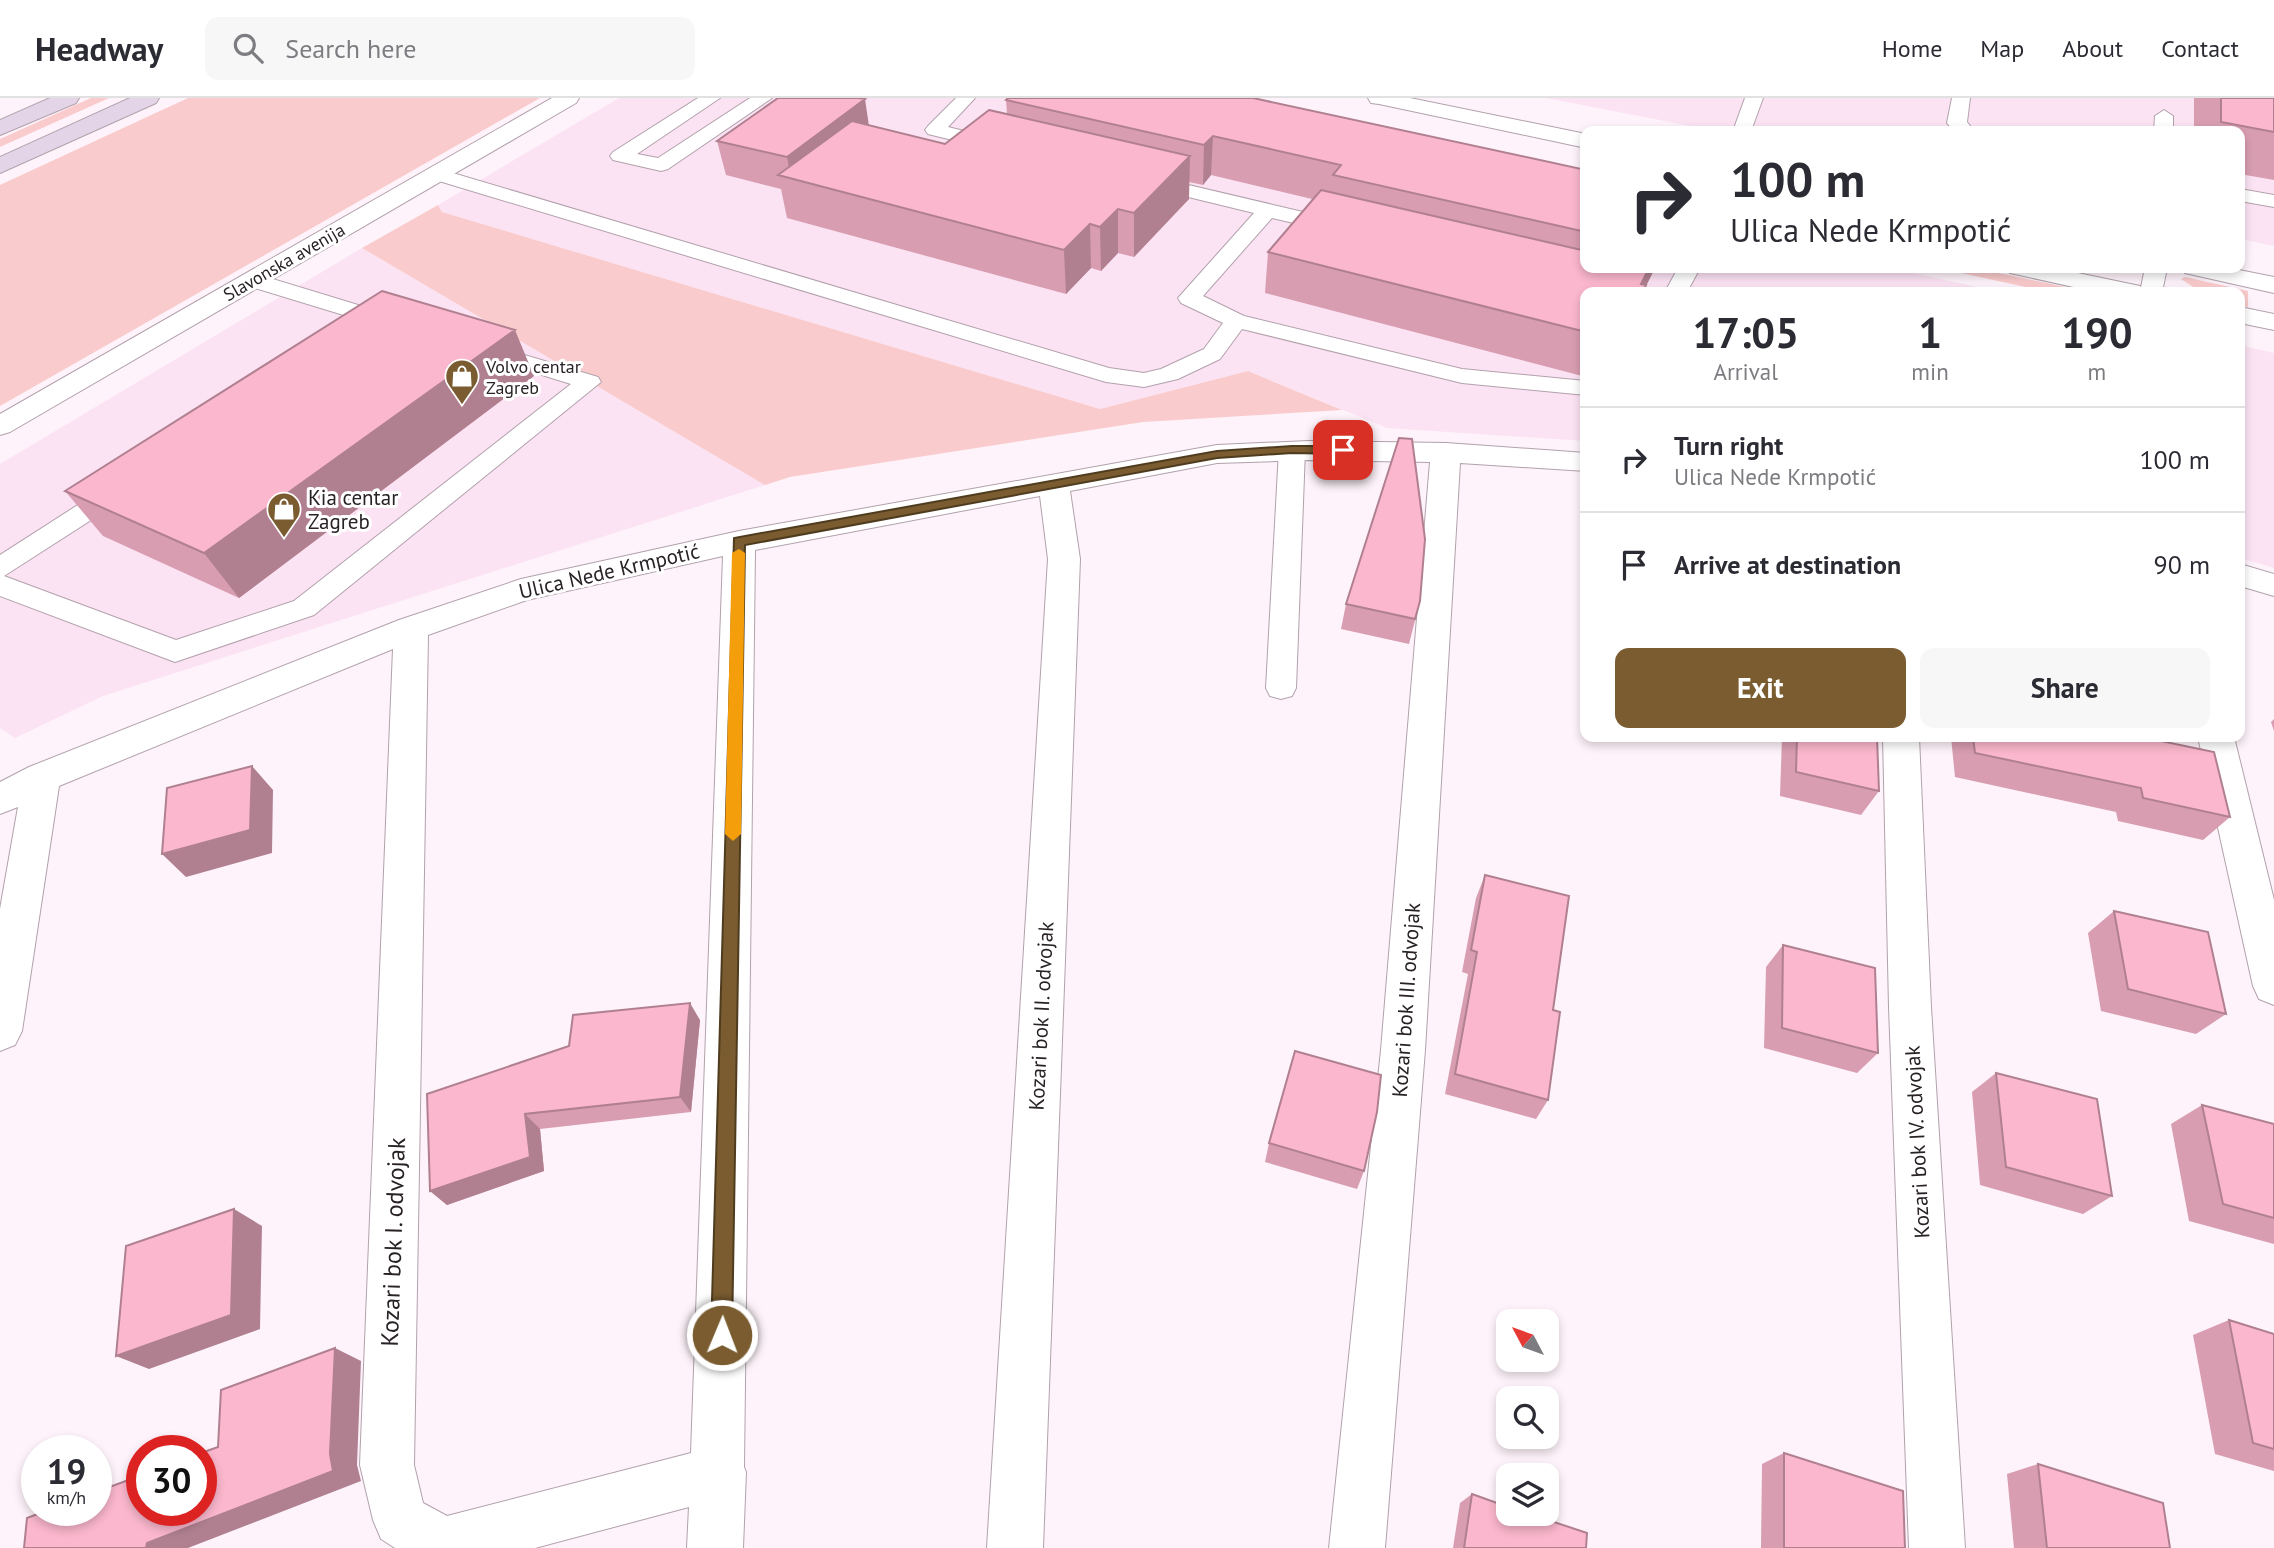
<!DOCTYPE html>
<html lang="en">
<head>
<meta charset="utf-8">
<style>
	:root { --surface:#fff; --page:#f7f7f7; --text:#2b2b33; --muted:#7c7c81; --line:#e1e1e2; --accent:#7a5c30 }
	body { margin:0; font-family:"PT Sans",sans-serif; background:var(--page); color:var(--text); height:100vh; display:flex; flex-direction:column; font-size:26px; white-space:nowrap }
	* { box-sizing:border-box; margin:0 }
	p { font-size:23px; color:var(--muted) }
	.icon { flex:none; width:38px; height:38px; fill:none; stroke:currentColor; stroke-width:2; stroke-linecap:round; stroke-linejoin:round }
	.map { position:relative; flex:1; overflow:hidden }
	.side { position:absolute; left:1580px; top:189px; width:665px; height:455px; display:flex; flex-direction:column; background:var(--surface); border-radius:14px; box-shadow:0 4px 10px #0003 }
	.side>* { flex:none }
	.hud { position:absolute; left:1580px; top:28px; width:665px; height:147px; border-radius:14px; box-shadow:0 4px 10px #0003; background:#fff; color:var(--text); overflow:hidden }
	.needle { width:46px; rotate:311deg }
	.buttons { position:absolute; left:1496px; top:1211px; display:grid; gap:14px }
	.buttons a { display:grid; place-items:center; width:63px; height:63px; border-radius:14px; background:var(--surface); box-shadow:0 4px 10px #0003; font-size:35px }
	.speed { position:absolute; left:21px; top:1337px; display:flex; gap:14px; font-size:35px; font-weight:700; text-align:center }
	.speed>* { display:grid; place-content:center; width:91px; height:91px; border-radius:50%; background:var(--surface); box-shadow:0 4px 10px #0003; line-height:1 }
	.speed small { font-size:18px; font-weight:400 }
	.speed .limit { border:10px solid #d22; background:#fff; color:#111 }
	.pin { position:absolute; display:grid; place-items:center; width:60px; height:60px; color:#fff; margin:-30px; border-radius:14px; box-shadow:0 4px 10px #0006 }
	.me { position:absolute; width:77px; margin:-38px; rotate:1deg; stroke-linejoin:round; filter:drop-shadow(0 0 5px #0008) }
	.turn { display:flex; align-items:center; gap:24px; height:147px; padding:0 35px; font-size:32px }
	.turn .icon { width:91px; height:91px; stroke-width:2.5 }
	.turn b { display:block; font-size:49px; line-height:60px }
	.eta { display:flex; justify-content:space-evenly; align-items:center; height:119px; text-align:center }
	.eta b { font-size:42px; font-weight:600; line-height:49px }
	.button { display:flex; gap:14px; margin-top:auto; padding:14px 35px }
	.button a { flex:1; height:80px; border-radius:14px; background:var(--accent); color:#fff; font-size:28px; font-weight:600; line-height:80px; text-align:center }
	.button a+a { background:var(--page); color:var(--text) }
	ul { padding:0; list-style:none }
	li { display:flex; align-items:center; gap:21px; height:105px; padding:0 35px; border-top:2px solid var(--line) }
	li div { flex:1 }
	li b { display:block; font-size:26px }
	li em { font-style:normal }
	header { display:flex; align-items:center; gap:42px; box-sizing:border-box; height:98px; padding:0 35px; background:var(--surface); border-bottom:2px solid var(--line) }
	header strong { font-size:33px }
	nav { display:flex; gap:38px; margin-inline-start:auto; font-size:24px }
	.search { width:490px; height:63px; background:var(--page); display:flex; align-items:center; gap:18px; box-sizing:border-box; padding:0 24px; border-radius:14px; color:var(--muted); font-size:26px }
	.map>svg:first-child { display:block }
	.built { fill:#fce3f4 }
	.green { fill:#facbcc }
	.lines { fill:none; stroke-linecap:round; stroke-linejoin:round }
	.service-casing { stroke:#b2a1ac; stroke-width:2 }
	.minor-casing { stroke:#b2a1ac; stroke-width:2 }
	.tertiary-casing { stroke:#b2a1ac; stroke-width:2 }
	.secondary-casing { stroke:#b2a1ac; stroke-width:2 }
	.service { fill:#fff; fill-rule:evenodd }
	.minor { fill:#fff; fill-rule:evenodd }
	.tertiary { fill:#fff; fill-rule:evenodd }
	.secondary { fill:#e3d5e7; fill-rule:evenodd }
	.wall { fill:#d89db0 }
	.shaded-wall { fill:#b08090 }
	.building { fill:#fbb7cd; stroke:#b08090; stroke-width:2 }
	.route { fill:#7a5c30; stroke:#4f3c1f; stroke-width:2 }
	.slow { fill:#f59e0b }
	.labels { text-anchor:middle; dominant-baseline:central; stroke-width:6; stroke-linejoin:round; paint-order:stroke }
	.far-street-label { font-size:18px; fill:#282226; stroke:#fff }
	.far-poi-label { font-size:18px; fill:#282226; stroke:#fff; text-anchor:start }
	.poi-label { font-size:21px; fill:#282226; stroke:#fff; text-anchor:start }
	.street-label { font-size:21px; fill:#282226; stroke:#fff }
	.near-street-label { font-size:24px; fill:#282226; stroke:#fff }
</style>
</head>
<body>
<header>
<strong>Headway</strong>
<div class="search"><svg class="icon" aria-label="search" viewBox="0 0 24 24"><circle cx="10" cy="10" r="6"/><path d="M15 15l6 6"/></svg>Search here</div>
<nav><a>Home</a><a>Map</a><a>About</a><a>Contact</a></nav>
</header>
<div class="map">
<svg width="2274" height="1450" viewBox="0 0 2274 1450">
	<rect width="100%" height="100%" fill="#fef3fa"/>
	<path class="built" d="M619,0H1130L1586,170H1890L2000,194H1586L1585,343L1387,330L1248,273L1100,311L442,114L438,107Z
		M1546,0H2274V148L2240,141V33H1716Z
		M362,150L765,387L103,598L15,640L0,630V366Z
		M2240,247L2274,255V470L2240,460Z"/>
	<path class="green" d="M91,0H109L0,49V41Z
		M188,0H540L0,308V87Z
		M438,107L442,114L1100,311L1248,273L1342,312L1143,324L790,379L765,387L362,150Z
		M1938,170H1975L2089,194H2049Z
		M2185,179L2248,193V209L2240,207V194H2201L2181,181Z"/>
	<g class="lines">
		<g class="service-casing">
			<path id="service" d="M698,0H720L637,56L658,60L750,0H772L668,71L661,73L613,62L610,58L613,54Z
				M956,0H975L948,29L1008,44L1011,48L1008,52L1001,54L928,36L925,32L928,28Z
				M1745,0H1763L1751,33H1733Z
				M1952,0H1970L1967,24L1974,33H1954L1947,25Z
				M2164,12L2173,18V33H2154L2155,18Z
				M436,70L1109,270L1144,275L1161,271L1204,251L1223,225L1181,205L1178,200L1254,115L1139,87L1136,83L1139,79L1146,77L1350,125L1353,130L1350,135L1342,136L1272,120L1203,198L1244,218L1462,271L1586,283V297L1462,285L1242,231L1220,261L1178,281L1144,289L1106,284L429,80L426,76L429,72Z
				M2240,91L2274,97V109L2240,103Z
				M1678,170H1700L1687,194H1665Z
				M2145,170H2167L2162,194H2140Z
				M253,175L404,221L408,226L404,231L396,233L245,187L242,182L245,177Z
				M485,245L598,279L601,284L314,517L175,564L0,498V457L112,385L121,383L130,385L134,391L130,397L4,478L176,542L294,503L571,286L477,257L473,252L477,247Z
				M1292,344L1301,346L1305,352L1296,590L1292,598L1281,601L1270,598L1266,590L1279,352L1283,346Z"/>
		</g>
		<g class="minor-casing">
			<path id="minor" d="M552,0H579L576,5L10,334L0,337V316Z
				M1309,343L1446,345L1586,355V373L1460,365L1425,952L1385,1450H1329L1381,952L1430,364L1309,362L1217,365L1070,393L1080,461L1043,1450H987L1048,461L1040,398L755,452L744,1369L746,1374L743,1450H687L689,1409L535,1450H395L381,1441L373,1422L360,1367L393,551L59,688L22,933L15,947L0,953V811L18,709L0,716V684L29,669L399,522L521,481L739,433L1217,347ZM723,458L691,1355L447,1418L423,1405L414,1367L428,537L527,502Z
				M2240,466L2274,476V498L2240,488Z
				M1883,639H1919L1931,909L1965,1450H1909L1889,909Z
				M2198,639H2234L2274,802V907L2259,901L2253,888Z"/>
		</g>
		<g class="tertiary-casing">
			<path id="tertiary" d="M1368,0H1410L1586,36V50L1379,6L1371,5Z
				M2006,170H2054L2140,188L2144,194H2096L2010,175Z
				M2181,170H2229L2274,179V195L2185,175Z
				M2240,209L2274,216V232L2240,225Z"/>
		</g>
		<g class="secondary-casing">
			<path id="secondary" d="M50,0H79L76,5L0,37V22Z
				M130,0H159L156,5L0,75V59Z"/>
		</g>
		<use href="#service" class="service"/>
		<use href="#minor" class="minor"/>
		<use href="#tertiary" class="tertiary"/>
		<use href="#secondary" class="secondary"/>
	</g>
	<path class="wall" d="M2194,0H2274V82L2240,76V33H2194Z
		M1006,2L1586,72V170H1655L1643,194H1586V279L1265,195L1268,154L1312,101L1211,77L1203,87L1189,84V101L1134,159L1118,155L1101,173L1091,170L1066,196L787,120L781,91L726,77L717,43L869,27L945,46L1007,16Z
		M534,278L239,500L103,438L65,393Z
		M1420,503L1409,546L1341,531L1346,506Z
		M2274,621V633L2271,624Z
		M1782,639H1877L1879,693L1861,717L1780,698Z
		M1951,639H2142L2230,719L2203,742L2118,723L2116,714L1955,679Z
		M1485,777L1553,912L1548,1002L1536,1021L1445,996L1468,876L1462,874L1476,800Z
		M2114,813L2226,916L2196,936L2101,913L2088,835Z
		M1783,847L1878,955L1857,975L1764,950L1766,869Z
		M700,922L691,1014L540,1031L544,1073L447,1107L430,1093L427,996Z
		M1996,975L2112,1098L2083,1116L1980,1087L1972,994Z
		M2202,1007L2274,1026V1146L2189,1123L2171,1026Z
		M1269,1045L1364,1073L1357,1091L1265,1064Z
		M2229,1222L2274,1236V1373L2215,1356L2193,1237Z
		M1784,1355L1905,1450H1761L1762,1366Z
		M2038,1366L2170,1450H2014L2007,1376Z
		M1472,1396L1586,1450H1453L1460,1405Z"/>
	<path class="shaded-wall" d="M865,1L870,35L791,80L787,59Z
		M1213,38L1211,77L1203,87L1204,47Z
		M1190,58L1189,101L1134,159V115Z
		M1118,111V155L1101,173L1100,129Z
		M1090,126L1091,170L1066,196L1064,152Z
		M1649,170H1655L1643,194H1638Z
		M515,232L534,278L239,500L204,455Z
		M252,668L273,692L272,755L186,779L162,756Z
		M690,905L700,922L691,1014L680,999Z
		M525,1016L540,1031L544,1073L447,1107L430,1093Z
		M234,1111L262,1128L260,1231L149,1271L116,1258Z
		M335,1250L361,1263L357,1367L361,1383L188,1450H146L147,1445Z"/>
	<path class="building" d="M778,0H859L865,1L787,59L717,43Z
		M1008,0H1253L1586,72V134L1333,77L1341,67L1213,38L1204,47L1006,2Z
		M2221,0H2274V34L2221,24Z
		M989,12L1190,58L1134,115L1118,111L1100,129L1090,126L1064,152L778,77L852,23L945,46Z
		M1321,92L1586,153V170H1649L1641,186L1646,187L1643,194H1586V234L1268,154Z
		M382,193L515,232L204,455L65,393Z
		M1399,340L1412,341L1425,441L1420,503L1415,521L1346,506Z
		M1797,639H1877L1879,693L1796,674Z
		M1973,639H2142L2214,654L2230,719L2143,700L2141,690L1975,655Z
		M252,668L250,732L162,756L167,690Z
		M1485,777L1569,798L1553,912L1560,914L1548,1002L1455,976L1477,854L1471,852Z
		M2114,813L2208,834L2226,916L2128,891Z
		M1783,847L1875,870L1878,955L1782,930Z
		M690,905L680,999L525,1016L530,1059L430,1093L427,996L569,948L573,917Z
		M1295,953L1381,977L1377,1014L1364,1073L1269,1045Z
		M1996,975L2097,1001L2112,1098L2006,1069Z
		M2202,1007L2274,1026V1120L2223,1106Z
		M234,1111L231,1217L116,1258L126,1148Z
		M2229,1222L2274,1236V1351L2253,1345Z
		M335,1250L330,1356L333,1373L147,1445L146,1450H24L27,1420L48,1412H96V1394L142,1377V1412H201V1355L218,1349L221,1292Z
		M1784,1355L1903,1393L1905,1450H1784Z
		M2038,1366L2163,1405L2170,1450H2047Z
		M1472,1396L1508,1409V1416H1530L1587,1435L1586,1450H1464Z"/>
	<path class="route" d="M1292,348H1343L1349,352L1343,356L1292,355L1217,360L745,447L732,1237L729,1244L722,1247L714,1244L711,1237L734,440L1217,353Z"/>
	<path class="slow" d="M739,451L745,455L741,736L733,743L725,736L732,455Z"/>
	<defs>
		<g id="shop-pin" transform="scale(1.75)"><path d="M0 17L-7.5 6A9.5 9.5 0 1 1 7.5 6Z" fill="#7a5c30" stroke="#fff"/><path d="M-5-2.5h2.3a2.7 3.5 0 0 1 5.4 0H5L5.5 6h-11ZM-1.5-2.5h3a1.5 2.3 0 0 0-3 0Z" fill="#fff"/></g>
	</defs>
	<g fill-rule="evenodd">
		<use href="#shop-pin" x="462" y="278"/>
		<use href="#shop-pin" x="284" y="411"/>
	</g>
	<g class="labels">
		<g class="far-street-label">
			<text transform="translate(284 164) rotate(-30)">Slavonska avenija</text>
		</g>
		<g class="far-poi-label">
			<text x="486" y="268">Volvo centar<tspan x="486" dy="21">Zagreb</tspan></text>
		</g>
		<g class="poi-label">
			<text x="308" y="399">Kia centar<tspan x="308" dy="24">Zagreb</tspan></text>
		</g>
		<g class="street-label">
			<text transform="translate(609 473) rotate(-13)">Ulica Nede Krmpotić</text>
			<text transform="translate(1406 902) rotate(-86)">Kozari bok III. odvojak</text>
			<text transform="translate(1041 918) rotate(-87)">Kozari bok II. odvojak</text>
			<text transform="translate(1917 1044) rotate(-93)">Kozari bok IV. odvojak</text>
		</g>
		<g class="near-street-label">
			<text transform="translate(393 1144) rotate(-88)">Kozari bok I. odvojak</text>
		</g>
	</g>
</svg>
<div class="buttons">
<a><svg class="needle" viewBox="-14 -14 28 28"><path d="M0-13l5 13h-10z" fill="#e53935"/><path d="M0 13l5-13h-10z" fill="#7c7c81"/></svg></a>
<a><svg class="icon" aria-label="search" viewBox="0 0 24 24"><circle cx="10" cy="10" r="6"/><path d="M15 15l6 6"/></svg></a>
<a><svg class="icon" aria-label="layers" viewBox="0 0 24 24"><path d="M12 4l9 5-9 5-9-5zM3 14l9 5 9-5"/></svg></a>
</div>
<div class="speed"><div>19<small>km/h</small></div><div class="limit">30</div></div>
<div class="pin" style="left:1343px;top:352px;background:#d93025"><svg class="icon" aria-label="arrive" viewBox="0 0 24 24"><path d="M6 21V4h12l-3 4 3 4H6"/></svg></div>
<svg class="me" style="left:722px;top:1237px" viewBox="-20 -20 40 40"><circle r="17" fill="#7a5c30" stroke="#fff" stroke-width="3"/><path d="M0-11L8 9 0 5-8 9z" fill="#fff"/></svg>
<div class="hud">
<div class="turn"><svg class="icon" aria-label="right" viewBox="0 0 24 24"><path d="M7 20v-9h11M14 6l5 5-5 5"/></svg><div><b>100 m</b>Ulica Nede Krmpotić</div></div>
</div>
<section class="side">
<div class="eta">
<div><b>17:05</b><p>Arrival</p></div>
<div><b>1</b><p>min</p></div>
<div><b>190</b><p>m</p></div>
</div>
<ul>
<li><svg class="icon" aria-label="right" viewBox="0 0 24 24"><path d="M7 20v-9h11M14 6l5 5-5 5"/></svg><div><b>Turn right</b><p>Ulica Nede Krmpotić</p></div><em>100 m</em></li>
<li><svg class="icon" aria-label="arrive" viewBox="0 0 24 24"><path d="M6 21V4h12l-3 4 3 4H6"/></svg><div><b>Arrive at destination</b></div><em>90 m</em></li>
</ul>
<div class="button"><a>Exit</a><a>Share</a></div>
</section>
</div>
</body>
</html>
